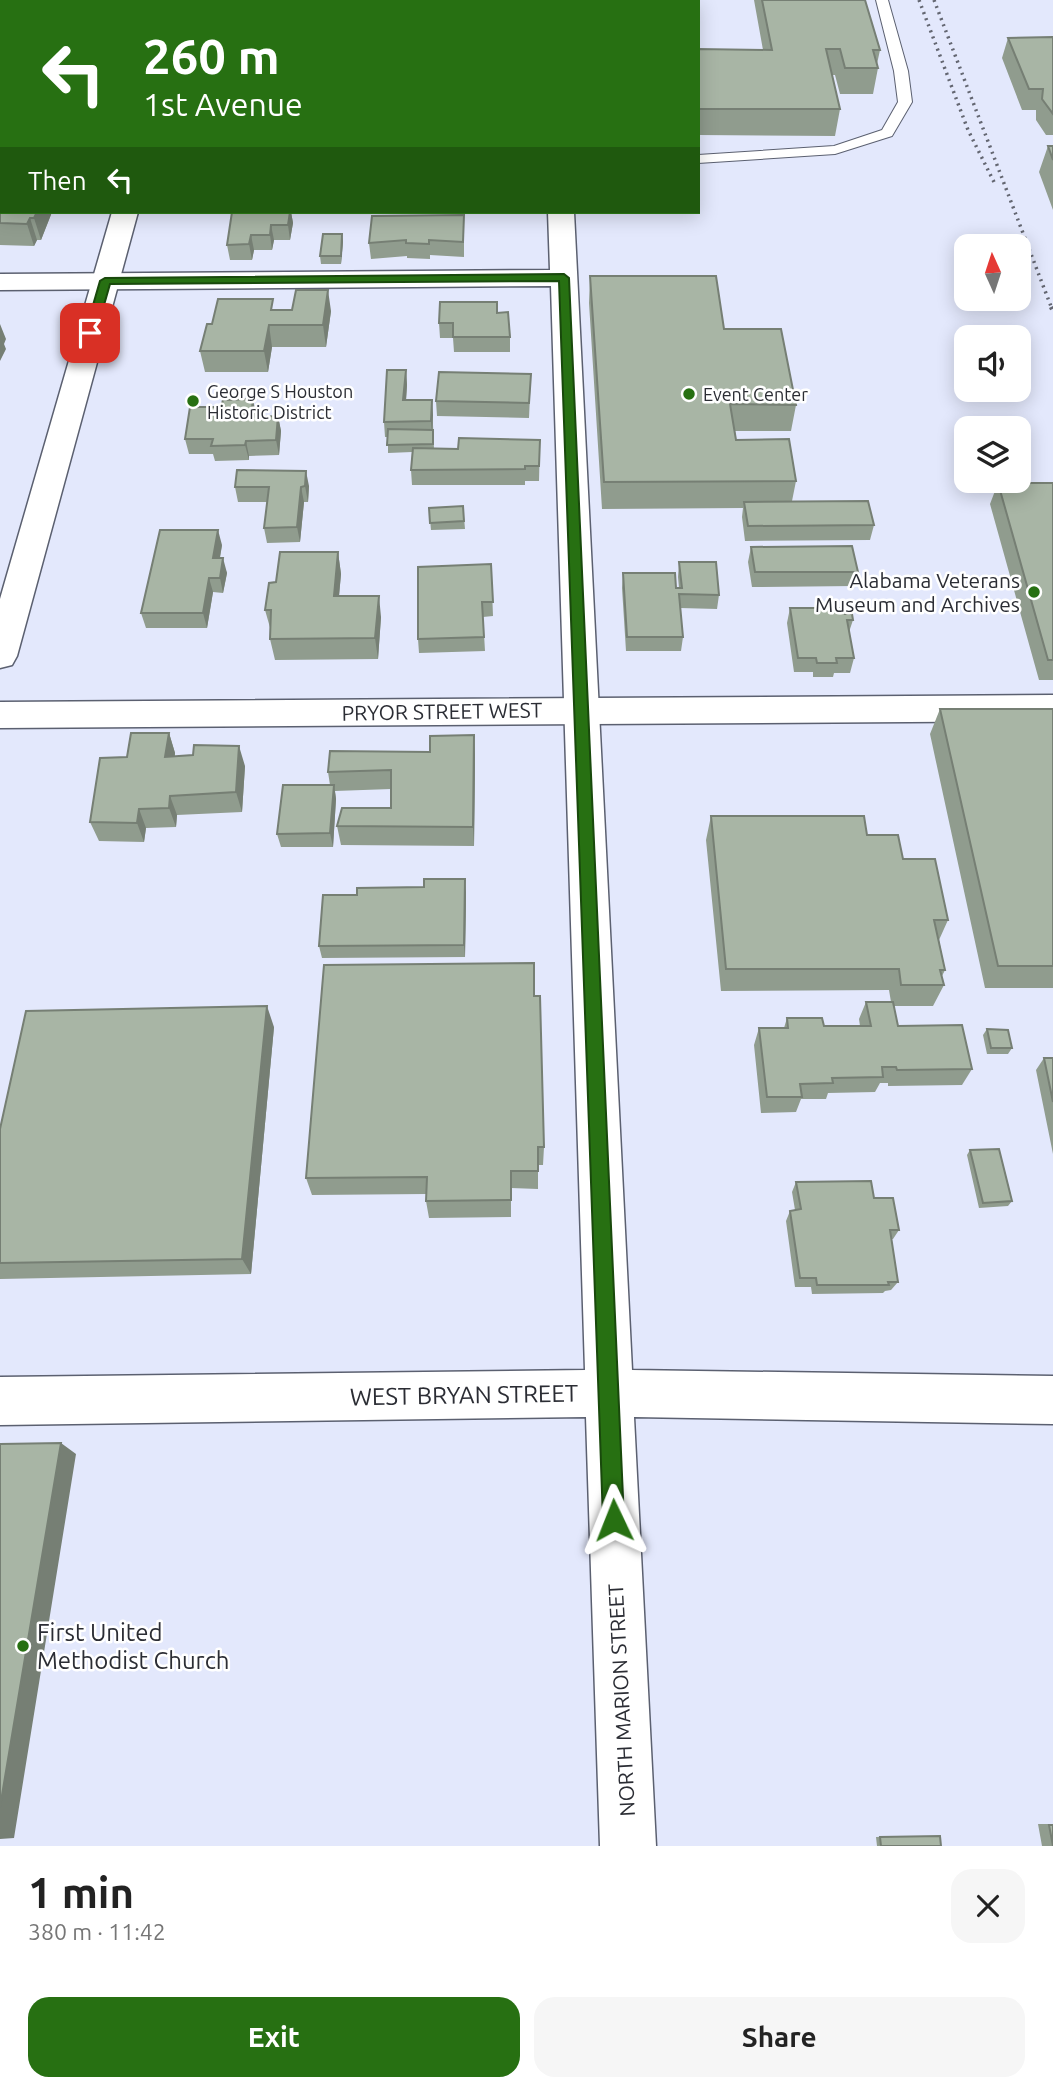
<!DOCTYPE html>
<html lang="en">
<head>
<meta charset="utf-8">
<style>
	:root { --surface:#fff; --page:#f6f6f6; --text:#222; --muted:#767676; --accent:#277012 }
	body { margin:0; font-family:Ubuntu,sans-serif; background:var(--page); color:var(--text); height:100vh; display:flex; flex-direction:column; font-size:26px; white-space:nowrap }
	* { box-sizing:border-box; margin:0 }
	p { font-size:23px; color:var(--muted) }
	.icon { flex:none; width:38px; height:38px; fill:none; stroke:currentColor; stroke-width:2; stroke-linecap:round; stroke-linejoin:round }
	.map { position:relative; height:1846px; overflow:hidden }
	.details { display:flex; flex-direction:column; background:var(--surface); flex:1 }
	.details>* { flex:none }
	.banner { position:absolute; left:0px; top:0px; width:700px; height:214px; box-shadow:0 4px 18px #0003; background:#277012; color:#fff; overflow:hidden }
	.needle { width:46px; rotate:357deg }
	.controls { position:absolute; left:954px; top:234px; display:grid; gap:14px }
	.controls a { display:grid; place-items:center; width:77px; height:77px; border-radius:14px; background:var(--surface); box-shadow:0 4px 18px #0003; font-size:35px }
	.pin { position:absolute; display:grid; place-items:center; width:60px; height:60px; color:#fff; margin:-30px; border-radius:14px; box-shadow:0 4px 10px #0006 }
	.me { position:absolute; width:77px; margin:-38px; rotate:358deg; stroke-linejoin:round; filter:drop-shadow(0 0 5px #0008) }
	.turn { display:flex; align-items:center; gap:24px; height:147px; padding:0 28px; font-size:32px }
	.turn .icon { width:91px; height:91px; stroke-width:2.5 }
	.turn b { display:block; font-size:49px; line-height:60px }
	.then { display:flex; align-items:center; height:66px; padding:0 28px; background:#0003; gap:14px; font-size:26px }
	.round { display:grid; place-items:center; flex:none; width:74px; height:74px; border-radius:21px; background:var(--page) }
	.headline { display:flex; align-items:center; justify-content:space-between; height:119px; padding:0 28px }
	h1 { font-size:42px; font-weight:700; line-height:52px }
	.button { display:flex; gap:14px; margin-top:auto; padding:14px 28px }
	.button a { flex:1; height:80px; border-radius:21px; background:var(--accent); color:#fff; font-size:28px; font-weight:700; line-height:80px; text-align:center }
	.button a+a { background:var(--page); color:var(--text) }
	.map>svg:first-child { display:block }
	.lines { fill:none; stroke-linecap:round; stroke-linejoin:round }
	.lane-casing { stroke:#5b6070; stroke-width:2 }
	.street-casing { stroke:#5b6070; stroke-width:3 }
	.secondary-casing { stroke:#5b6070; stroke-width:3 }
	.lane { fill:#fff; fill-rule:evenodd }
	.street { fill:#fff; fill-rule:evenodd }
	.secondary { fill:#fff; fill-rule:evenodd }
	.rail-far1 { stroke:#636671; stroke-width:3.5; stroke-dasharray:2 4.5; stroke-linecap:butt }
	.rail { stroke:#636671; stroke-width:4.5; stroke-dasharray:2.5 5; stroke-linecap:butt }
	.wall { fill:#909c8e }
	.shaded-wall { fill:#767f74 }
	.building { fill:#a8b5a5; stroke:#767f74; stroke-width:2 }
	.route { fill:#277012; stroke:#19490c; stroke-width:2 }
	.poi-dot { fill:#277012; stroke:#fff; stroke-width:2.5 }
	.labels { text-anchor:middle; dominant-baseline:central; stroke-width:5; stroke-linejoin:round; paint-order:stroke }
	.far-poi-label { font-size:18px; fill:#2b2d34; stroke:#fff; text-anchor:start }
	.poi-label { font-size:21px; fill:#2b2d34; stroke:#fff; text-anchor:end }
	.street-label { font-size:21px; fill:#2b2d34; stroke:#fff }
	.near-street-label { font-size:24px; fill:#2b2d34; stroke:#fff }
	.near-poi-label { font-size:24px; fill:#2b2d34; stroke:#fff; text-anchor:start }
</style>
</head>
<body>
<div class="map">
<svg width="1053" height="1846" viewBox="0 0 1053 1846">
	<rect width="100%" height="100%" fill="#e3e8fc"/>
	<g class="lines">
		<g class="lane-casing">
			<path id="lane" d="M876,0H888L908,71L912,102L892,136L835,154L698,163V155L834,146L882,130L898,102L894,71Z"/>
		</g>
		<g class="street-casing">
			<path id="street" d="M542,0H564V2H542Z
				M548,212H574L632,1370L1053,1376V1424L634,1417L656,1846H600L586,1417L0,1425V1377L585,1370L551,286L0,290V274L550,270Z"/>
		</g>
		<g class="secondary-casing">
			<path id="secondary" d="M177,0H199L177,2Z
				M112,212H138L17,656L12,665L0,668V599Z
				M1053,695V721L0,728V702Z"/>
		</g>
		<use href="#lane" class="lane"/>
		<use href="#street" class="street"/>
		<use href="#secondary" class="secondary"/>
		<path class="rail-far1" d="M919,0L968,130L996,186
			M934,0L1052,309"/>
		<path class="rail" d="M1051,307L1053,311"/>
	</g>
	<path class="wall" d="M343,0H374V2H343Z
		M754,0H865L880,50L877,64L878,68L873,94H840L835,75H832L840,109L835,136L698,135V49L763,50Z
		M1053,37V135H1046L1036,120V110H1022L1002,58L1008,38Z
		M0,63H2V93H0Z
		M2,122V159H0V126Z
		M1048,146H1053V210L1039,172Z
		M0,184L52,212L41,240H37L34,246L0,245Z
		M232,212H291L293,223L290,240H274L272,250H254L252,260H230L227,245Z
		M464,215V257L430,255V259L407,258V256L371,259L369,243Z
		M342,234L343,241L341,264H321L320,256Z
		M590,276L724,329L796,405L791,431H735L736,440L796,481L792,501L874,525L870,540L745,541L742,517L743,508L602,509L589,303Z
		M275,310L331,311L326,347H272L268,372H205L200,351L212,324Z
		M497,313L510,337V352H454L453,338H440L439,323Z
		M406,370L407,385L406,400H432L434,449H458L540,440L539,481H525V485H412L411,470L412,452L388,453V437H385L384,422Z
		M531,374L529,418L437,416L436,401Z
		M253,399L256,417L278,416L281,431L279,455L249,456V460L215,461L213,454H189L185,439L221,407Z
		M998,483H1053V680H1039L990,504Z
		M309,486L308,502H304L300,542L267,543L264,528L267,502H238L235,487Z
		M463,506L465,529L431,530L429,508Z
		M222,545L220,558L227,573L223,593L213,592L207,628H146L141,613Z
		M751,547L858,572L854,586L752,587L748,562Z
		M338,552L341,574L339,596L381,617L378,659L275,660L270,639L271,631L265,610L276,582Z
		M679,562L719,595L717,609L680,608L683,637L681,651H626L622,588L623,573L679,588L678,577Z
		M491,564L493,616L483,617L485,651L419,653L418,639Z
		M790,608L845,614L853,620L849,632L854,658L850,673H834L833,677H813V672H794L787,623Z
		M940,709H1053V988H985L930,734Z
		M169,733L175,753V756L245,766L242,812L177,815L176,827L146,828L144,842L99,841L90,822L127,757Z
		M474,735L475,755L474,846L341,845L337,826L391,808V789L335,791L336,799L333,847H281L277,834L330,785L328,772L430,752Z
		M711,816L867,835L903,859L948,920L939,940L945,970L942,976L944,985L933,1006H894L898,1026L972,1069L962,1085L888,1086V1083H880L875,1092L828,1093L826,1099H801L796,1112L761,1113L754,1045L759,1028H784L787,1018L824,1026H860L859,1019L866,1002H891L889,990L721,991L706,840Z
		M466,892L465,957L322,958L319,946L357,895Z
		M534,996L544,1147L543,1165H538V1189L511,1188V1217L429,1218L426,1201V1194L312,1195L306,1178Z
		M274,1027L251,1274L0,1279V1129Z
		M987,1029L1012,1048L1008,1054H987L983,1035Z
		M1044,1058H1053V1154L1036,1070Z
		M970,1150L1012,1201L1008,1206L979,1208L967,1155Z
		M796,1182L874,1198L899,1230L893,1239H891L898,1282L891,1290L885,1291L883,1293L812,1294L811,1287H795L786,1221L790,1211L795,1210L792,1192Z
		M1038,1824H1053V1846H1042Z
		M935,1836H940L941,1846H877L876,1837Z"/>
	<path class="shaded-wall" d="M37,212H52L41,240L34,218Z
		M290,212H291L293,223L290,240L288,225Z
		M30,218L37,240L34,246L27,224Z
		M271,225L274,240L272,250L270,235Z
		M342,234L343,241L341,264V256Z
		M251,235L254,250L252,260L249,244Z
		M328,290L331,311L326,347L323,325Z
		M0,324L6,339L4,344L6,349L0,361Z
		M269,325L272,347L268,372L264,351Z
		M406,370L407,385L405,415L403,400Z
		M253,399L256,415L255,432L251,417Z
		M432,400L433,415L432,436L431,421Z
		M278,416L281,431L279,455L276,440Z
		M246,441L249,456V460L245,445Z
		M306,471L309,486L308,502L305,486Z
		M301,487L304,502L300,542L297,527Z
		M218,530L222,545L217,573L213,558Z
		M338,552L341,574L337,617L334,596Z
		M223,558L227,573L223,593L220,578Z
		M209,578L213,592L207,628L203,613Z
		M379,596L381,617L378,659L375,638Z
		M169,733L175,753L172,776L165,757Z
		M474,735L475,755L474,846L473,827Z
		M239,746L245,766L242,812L236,792Z
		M334,785L336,799L333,847L330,833Z
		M170,796L177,815L176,827L169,808Z
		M139,809L146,828L144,842L137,823Z
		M465,879L466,892L465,957L464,945Z
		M267,1006L274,1027L251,1274L242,1259Z
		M61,1443L76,1454L14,1838L0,1839V1807Z"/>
	<path class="building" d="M14,0H39L14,1Z
		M39,0H123L122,2H39Z
		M248,0H325V2H247Z
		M435,0H450V2H435Z
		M762,0H865L880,50H873L878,68H845L840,49H826L840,109H698V49L772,50Z
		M0,28H2V45H0Z
		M1053,37V114L1042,99L1043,89H1029L1008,38Z
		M0,63H2V79H0Z
		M2,122V144H0V126Z
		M1048,146H1053V160Z
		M0,184H2V212H37L34,218H30L27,224L0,223Z
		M232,212H290L288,225H271L270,235H251L249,244L227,245Z
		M464,215L463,242L429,240V244L406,243V240L369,243L372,216Z
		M323,234H342L341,256H320Z
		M590,276H716L724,329H781L796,405L730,404L736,440L789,439L796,481L604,482Z
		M296,290H328L323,325H269L264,351H200L207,324H212L218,299H273L271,310H292Z
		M440,302H497V313L508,312L510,337H453V323H439Z
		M387,370H406L403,400H432L431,421L384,422Z
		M439,372L531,374L529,403L436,401Z
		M253,399L251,417L278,416L276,440L246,441L245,445L211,446L213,439H185L190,407H221L223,400Z
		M388,429L433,430V444L387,445Z
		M459,438L540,440L539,466H525V469L411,470L413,448L458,449Z
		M237,470L306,471L305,486L301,487L297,527L264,528L269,487H235Z
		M998,483H1053V660H1048Z
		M868,501L874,525L748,526L744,502Z
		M463,506L464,521L430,523L429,508Z
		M160,530H218L213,558H223L220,578H209L203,613H141Z
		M852,546L858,572H755L751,547Z
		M280,552H338L334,596H379L375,638L270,639L271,610H265L269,583L276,582Z
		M679,562H716L719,595L679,594L683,637H627L623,573H675L676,588H682Z
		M491,564L493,602H482L484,637L418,639V567Z
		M790,608H844L845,614H852L853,620H847L854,658H836L837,663H817L816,658H798Z
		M940,709H1053V966H998Z
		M131,733H169L165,757L193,755L194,745L239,746L236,792L170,796L169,808L139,809L137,823L90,822L100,758L127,757Z
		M474,735L473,827L337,826L342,808H391V770L328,772L330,751L430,752V736Z
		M283,785H334L330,833L277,834Z
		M711,816H864L867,835H898L903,859H935L948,920H934L945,970H940L944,985H901L899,969H726Z
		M424,879H465L464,945L319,946L323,895H357V888L424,887Z
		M534,963V996H540L544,1147H538V1171H511V1200L426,1201L427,1177L306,1178L324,965Z
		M866,1002H893L898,1026L962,1025L972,1069L897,1070L896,1067H882L883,1077L832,1078L833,1083L800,1084L802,1097H767L759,1028H788L787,1018H822L824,1026H871Z
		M267,1006L242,1259L0,1263V1129L26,1011Z
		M987,1029L1008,1030L1012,1048H991Z
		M1044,1058H1053V1102Z
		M999,1149L1012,1201L983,1203L970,1150Z
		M871,1181L874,1198H893L899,1230H890L898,1282H888L889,1285H817L816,1278H800L790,1211L801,1209L796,1182Z
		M61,1443L0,1807V1444Z
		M1049,1825H1053V1846Z
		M940,1836L941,1846H881L880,1837Z"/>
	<path class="route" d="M564,274L569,278L624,1520L621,1527L614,1530L606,1527L603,1520L559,281L110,284L96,333L90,336L85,333L100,281L105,278Z"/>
	<g class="poi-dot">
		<circle cx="689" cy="394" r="7"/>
		<circle cx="193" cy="401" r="7"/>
		<circle cx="1034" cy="592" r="7"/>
		<circle cx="23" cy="1646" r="7"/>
	</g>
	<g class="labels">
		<g class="far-poi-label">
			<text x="207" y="391">George S Houston<tspan x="207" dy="21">Historic District</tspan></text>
			<text x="703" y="394">Event Center</text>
		</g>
		<g class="poi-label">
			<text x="1020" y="580">Alabama Veterans<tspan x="1020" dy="24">Museum and Archives</tspan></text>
		</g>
		<g class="street-label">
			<text transform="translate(442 711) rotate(-1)">PRYOR STREET WEST</text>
			<text transform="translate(621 1700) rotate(-93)">NORTH MARION STREET</text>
		</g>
		<g class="near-street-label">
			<text transform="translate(464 1395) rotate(-1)">WEST BRYAN STREET</text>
		</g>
		<g class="near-poi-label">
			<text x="37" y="1632">First United<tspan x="37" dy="28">Methodist Church</tspan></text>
		</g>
	</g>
</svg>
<div class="controls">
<a><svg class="needle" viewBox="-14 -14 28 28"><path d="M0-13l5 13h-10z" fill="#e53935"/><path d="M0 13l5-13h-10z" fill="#767676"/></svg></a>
<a><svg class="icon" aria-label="sound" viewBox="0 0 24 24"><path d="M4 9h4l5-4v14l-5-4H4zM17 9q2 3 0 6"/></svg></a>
<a><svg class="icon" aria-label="layers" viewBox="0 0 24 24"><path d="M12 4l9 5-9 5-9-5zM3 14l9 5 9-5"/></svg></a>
</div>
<div class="pin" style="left:90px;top:333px;background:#d93025"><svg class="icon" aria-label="arrive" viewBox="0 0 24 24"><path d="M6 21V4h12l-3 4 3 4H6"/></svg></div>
<svg class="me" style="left:614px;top:1520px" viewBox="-20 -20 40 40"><path d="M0-17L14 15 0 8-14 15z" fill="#277012" stroke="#fff" stroke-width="4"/></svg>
<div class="banner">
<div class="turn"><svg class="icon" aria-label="left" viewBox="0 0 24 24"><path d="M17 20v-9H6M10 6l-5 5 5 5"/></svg><div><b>260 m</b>1st Avenue</div></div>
<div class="then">Then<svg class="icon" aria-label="left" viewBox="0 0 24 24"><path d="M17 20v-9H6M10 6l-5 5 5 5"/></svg></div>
</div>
</div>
<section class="details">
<div class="headline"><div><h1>1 min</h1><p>380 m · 11:42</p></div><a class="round"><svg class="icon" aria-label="close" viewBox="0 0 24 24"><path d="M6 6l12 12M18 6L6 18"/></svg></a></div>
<div class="button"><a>Exit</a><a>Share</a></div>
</section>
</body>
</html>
